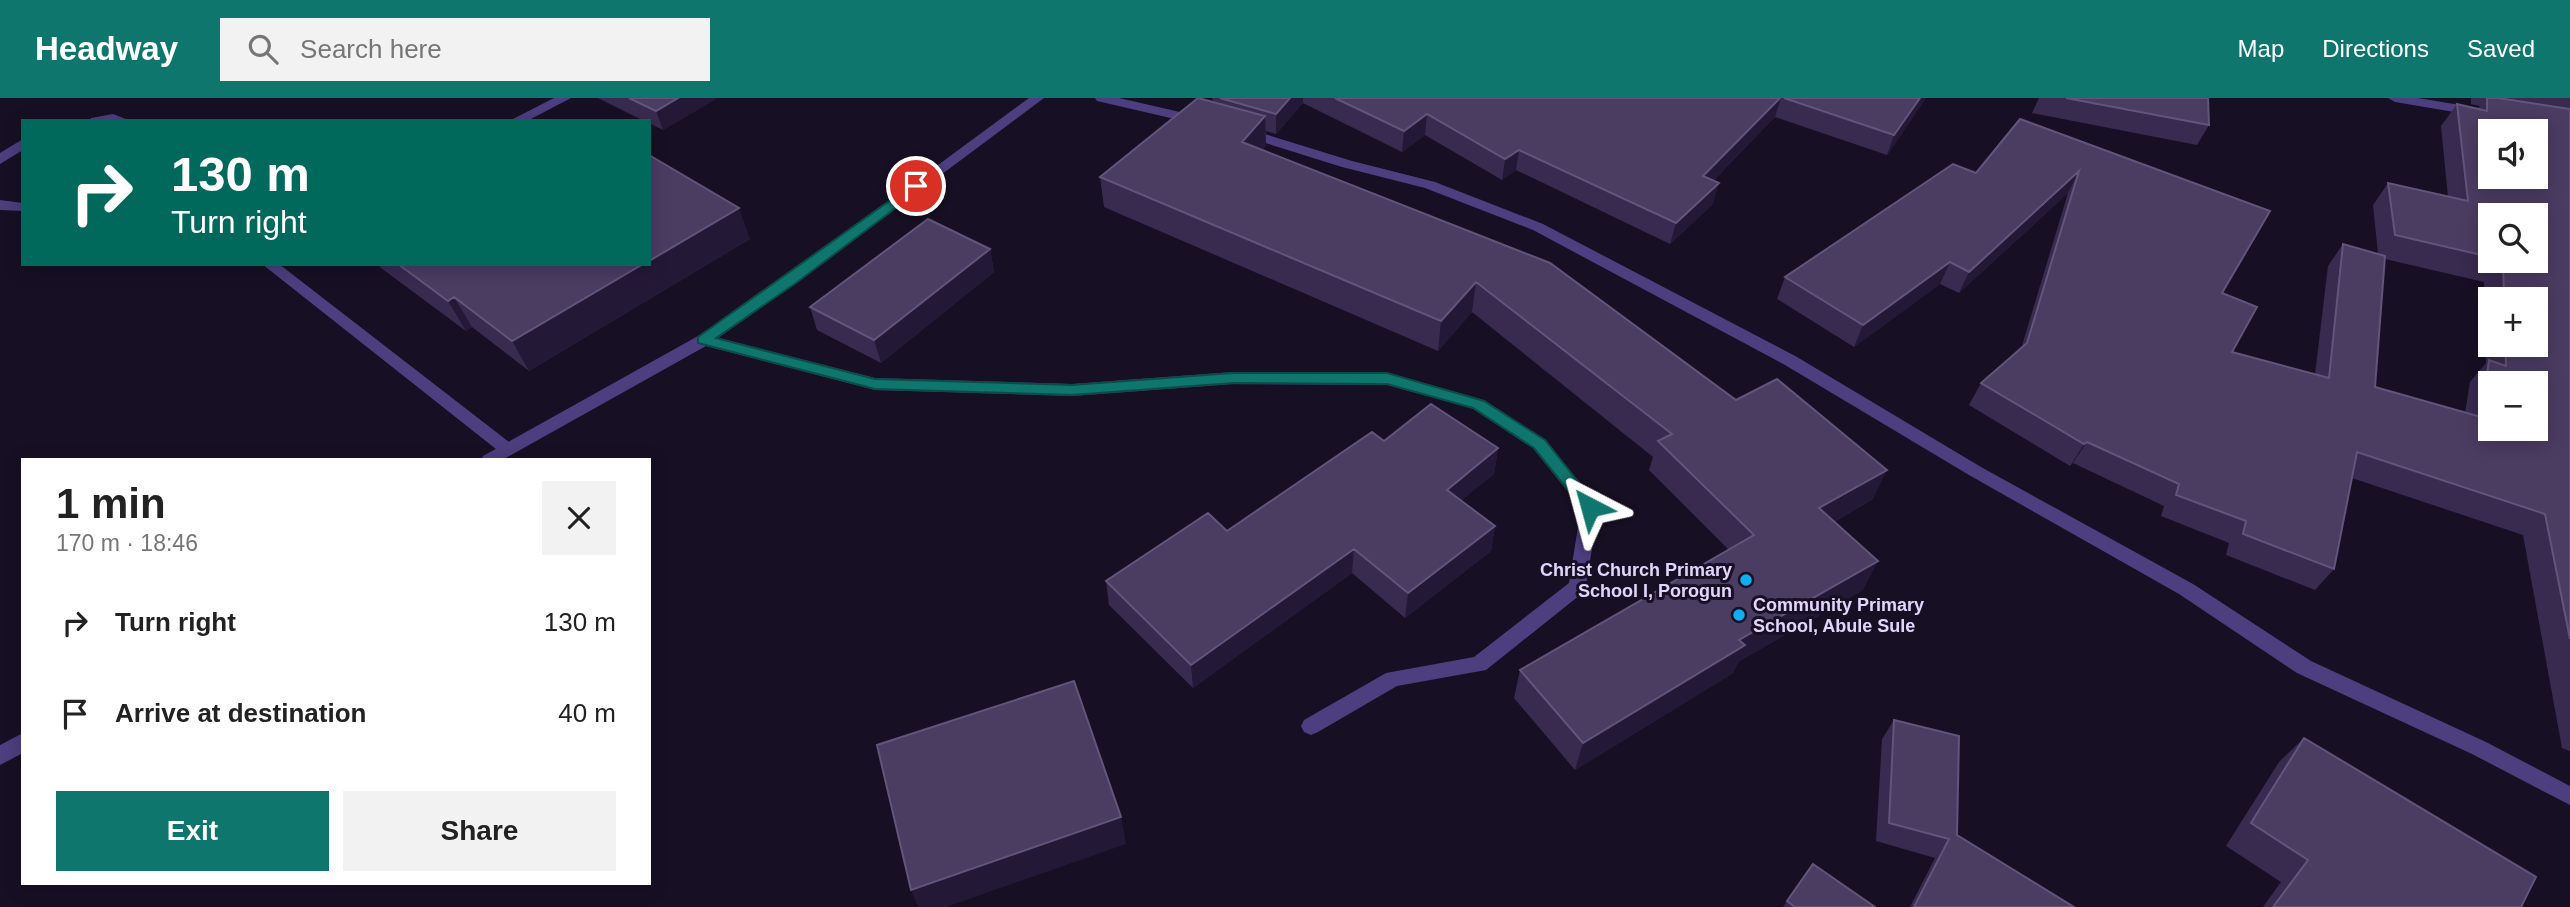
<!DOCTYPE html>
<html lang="en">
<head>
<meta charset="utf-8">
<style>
	:root { --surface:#fff; --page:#f2f2f2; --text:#222; --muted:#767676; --accent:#0f766e }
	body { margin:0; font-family:Helvetica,sans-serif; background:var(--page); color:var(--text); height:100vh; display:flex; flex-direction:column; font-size:26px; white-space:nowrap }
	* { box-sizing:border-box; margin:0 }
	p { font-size:23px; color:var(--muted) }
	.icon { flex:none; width:38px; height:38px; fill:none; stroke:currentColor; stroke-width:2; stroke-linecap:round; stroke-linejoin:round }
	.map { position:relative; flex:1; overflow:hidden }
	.sheet { position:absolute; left:21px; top:360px; width:630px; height:427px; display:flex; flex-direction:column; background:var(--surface); border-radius:0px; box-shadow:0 4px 18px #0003 }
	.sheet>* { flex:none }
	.banner { position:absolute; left:21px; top:21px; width:630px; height:147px; border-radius:0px; box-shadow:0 4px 18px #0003; background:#00695c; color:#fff; overflow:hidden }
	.buttons { position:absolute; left:2478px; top:21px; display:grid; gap:14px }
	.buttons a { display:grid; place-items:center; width:70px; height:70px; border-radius:0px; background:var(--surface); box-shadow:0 4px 18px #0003; font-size:35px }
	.pin { position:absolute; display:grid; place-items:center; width:60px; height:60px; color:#fff; margin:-30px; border:4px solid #fff; border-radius:50%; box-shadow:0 2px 7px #0007 }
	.me { position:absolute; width:77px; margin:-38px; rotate:321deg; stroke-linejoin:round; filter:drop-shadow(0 0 5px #0008) }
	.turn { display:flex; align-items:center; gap:24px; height:147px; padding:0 35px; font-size:32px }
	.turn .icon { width:91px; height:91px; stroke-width:2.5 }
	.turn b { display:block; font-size:49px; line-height:60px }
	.round { display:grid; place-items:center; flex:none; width:74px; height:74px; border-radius:0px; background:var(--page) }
	.headline { display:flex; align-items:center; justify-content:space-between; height:119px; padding:0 35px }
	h1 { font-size:42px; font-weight:600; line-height:52px }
	.button { display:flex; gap:14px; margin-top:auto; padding:14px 35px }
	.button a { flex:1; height:80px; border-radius:0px; background:var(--accent); color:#fff; font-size:28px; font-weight:600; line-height:80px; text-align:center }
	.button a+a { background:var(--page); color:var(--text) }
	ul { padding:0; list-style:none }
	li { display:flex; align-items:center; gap:21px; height:91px; padding:0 35px }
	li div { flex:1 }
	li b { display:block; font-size:26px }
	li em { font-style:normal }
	header { display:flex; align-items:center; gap:42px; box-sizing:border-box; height:98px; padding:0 35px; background:var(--accent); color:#fff }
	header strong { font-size:33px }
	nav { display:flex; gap:38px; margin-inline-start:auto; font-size:24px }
	.search { width:490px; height:63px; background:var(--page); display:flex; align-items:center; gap:18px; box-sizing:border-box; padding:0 24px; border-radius:0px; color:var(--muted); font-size:26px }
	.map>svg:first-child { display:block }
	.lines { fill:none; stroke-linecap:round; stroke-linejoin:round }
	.service { fill:#4d3e7f; fill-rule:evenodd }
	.minor { fill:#4d3e7f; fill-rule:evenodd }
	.wall { fill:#392a50; fill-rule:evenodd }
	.shaded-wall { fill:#241837 }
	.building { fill:#4b3c62; stroke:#62547a; stroke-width:2; fill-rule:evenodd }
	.route { fill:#0f766e; stroke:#0a4d48; stroke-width:2 }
	.poi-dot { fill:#0faeee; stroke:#171024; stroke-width:2.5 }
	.labels { text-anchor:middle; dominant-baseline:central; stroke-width:6; stroke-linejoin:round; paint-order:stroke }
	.poi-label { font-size:18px; font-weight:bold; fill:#e1d5fc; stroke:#171024; text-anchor:end }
</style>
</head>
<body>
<header>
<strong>Headway</strong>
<div class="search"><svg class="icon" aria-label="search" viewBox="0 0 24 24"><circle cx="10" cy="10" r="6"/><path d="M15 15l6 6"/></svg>Search here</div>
<nav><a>Map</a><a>Directions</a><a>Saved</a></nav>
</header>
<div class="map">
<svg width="2570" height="809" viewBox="0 0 2570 809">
	<rect width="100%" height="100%" fill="#171024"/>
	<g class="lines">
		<path class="service" d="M554,0H571L527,23H509Z
			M113,16L131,23H89L91,20Z
			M23,41V52L0,66V55Z
			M0,102L23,105V113L0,112Z
			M262,166H279L513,347L515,351L513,355H501Z"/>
		<path class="minor" d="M1029,0H1044L796,185L718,240L875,280L1072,286L1233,274L1387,275L1484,302L1545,342L1596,404L1599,409L1585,493L1486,572L1397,588L1318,634L1311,637L1304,634L1301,628L1304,622L1386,575L1474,559L1569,485L1581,410L1533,350L1472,310L1387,287L1233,286L1072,298L875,292L706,248L502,362H481L483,358L698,238L786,179Z
			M1095,0H1119L1206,20L1208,23L1201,27L1097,3Z
			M2388,0H2418L2478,10L2485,14L2478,18L2395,4Z
			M1245,30L1352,63L1435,84L1543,126L1797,259L1981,369L2193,486L2311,563L2486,644L2570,688V707L2472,656L2297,575L2179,496L1969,377L1785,267L1533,132L1425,90L1342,69L1240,37L1238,34Z
			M23,635V655L0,667V647Z"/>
	</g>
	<path class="wall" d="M598,0H717L663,32L649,25V23H644Z
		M1212,0H1926L1887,57L1775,19L1713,83V106L1670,146L1516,72L1502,82L1425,37L1402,54L1303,5L1276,36L1266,33V48L1262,52L1736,302L1873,401L1834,424L1863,492L1738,564L1733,575L1575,672L1514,600L1520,572L1729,452L1649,372L1653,359L1472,214L1438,253L1104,109L1100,79L1213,3Z
		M2039,0H2208L2209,27L2197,47L2032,15Z
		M2471,0H2570V653L2562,650L2523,437L2352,380L2334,471L2315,492L2226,457L2229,445L2161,418L2164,408L2073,365L2070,368L1969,307L1981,285L2021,251L2068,95L1959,195L1940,186L1854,249L1777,201L1785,179L1976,75L2020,21L2222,195L2232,254L2315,276L2328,168L2343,146L2378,156L2373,107L2388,85L2448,99L2441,28L2457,6L2477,11L2480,8L2471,6ZM2490,117L2536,163H2490ZM2385,161L2484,184L2486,265L2470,284L2465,315L2375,289ZM2490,201H2536V247H2490Z
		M750,141L529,273L472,229L466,233L381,170L378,166H649Z
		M990,151L994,174L881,265L817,232L810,209Z
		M1384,343L1498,350L1494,376L1461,402L1495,428L1491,453L1405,520L1352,475L1193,590L1109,507L1106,483L1227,433Z
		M1894,622L1957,737L2074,809H1910L1935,760L1876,743L1882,641Z
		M2304,640L2521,809H2263L2281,784L2226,748L2279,664Z
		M1787,803L1875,809H1783Z"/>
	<path class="shaded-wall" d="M678,0H717L663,32L656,13Z
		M1290,0H1303V5L1276,36V16Z
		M1781,0L1775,19L1697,99L1703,78Z
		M1920,0H1926L1887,57L1894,37Z
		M1427,16L1425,37L1402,54L1404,33Z
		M1265,18L1266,48L1243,74L1242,44Z
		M1519,52L1516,72L1502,82L1505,61Z
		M2079,73L2068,95L1959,195L1969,174Z
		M1719,85L1713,106L1670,146L1676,125Z
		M739,110L750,141L529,273L512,243L643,166H649V163Z
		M990,151L994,174L881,265L874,242Z
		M1950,164L1940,186L1854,249L1863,227Z
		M1476,184L1472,214L1438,253L1441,223Z
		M454,199L472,229L466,233L448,203Z
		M2087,344L2073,365L2070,368L2084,346Z
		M1498,350L1494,376L1444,417L1447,392Z
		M1887,372L1873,401L1806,440L1819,410Z
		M1495,428L1491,453L1405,520L1408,495Z
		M1354,451L1352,475L1193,590L1191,567Z
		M1878,463L1863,492L1738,564L1733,575L1575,672L1583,645L1739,542Z
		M1121,719L1126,746L946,809H918L911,792Z"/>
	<path class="building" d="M629,0H678L656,13Z
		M1198,0L1265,18L1242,44L1550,165L1736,302L1777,281L1887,372L1819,410L1878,463L1739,542L1745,547L1583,645L1520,572L1754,437L1658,343L1672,336L1476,184L1441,223L1100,79Z
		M1220,0H1290L1276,16Z
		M1335,0H1780L1703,78L1719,85L1676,125L1519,52L1505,61L1427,16L1404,33Z
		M1784,0H1920L1894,37Z
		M2066,0H2208L2209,27Z
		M2487,0H2498L2570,11V541L2545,416L2357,354L2334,471L2243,436L2246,423L2176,397L2179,386L2087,344L2084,346L1981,285L2027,245L2079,73L1969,174L1950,164L1863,227L1785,179L1953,66L1976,75L2020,21L2270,113L2222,195L2257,209L2232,254L2329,280L2343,146L2385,158L2375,289L2481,319L2489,262L2506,268L2505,247H2536V201H2504L2503,163H2536V117H2490V159L2395,137L2388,85L2468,103L2457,6L2487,13ZM2490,33H2536V79H2490ZM2490,285H2536V331H2490Z
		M649,57L739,110L649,163Z
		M928,121L990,151L874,242L810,209Z
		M398,166H643L512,243L454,199L448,203Z
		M1431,306L1498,350L1447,392L1495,428L1408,495L1354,451L1191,567L1106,483L1208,415L1227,433L1372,334L1384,343Z
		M1074,583L1121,719L911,792L877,647Z
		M1894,622L1959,638L1957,737L2074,809H1914L1949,741L1889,725Z
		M2304,640L2536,779L2521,809H2273L2308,762L2251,725Z
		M1813,766L1875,809H1795L1787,803Z"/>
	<path class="route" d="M916,84L921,86V91L796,185L716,240L875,281L1072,287L1233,275H1387L1484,303L1545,342L1598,409L1596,413H1585L1534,350L1473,310L1387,286L1233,285L1072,297L875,291L698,245V239Z"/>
	<g class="poi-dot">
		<circle cx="1746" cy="482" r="7"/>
		<circle cx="1739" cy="517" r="7"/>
	</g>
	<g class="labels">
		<g class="poi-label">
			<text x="1732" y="472">Christ Church Primary<tspan x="1732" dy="21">School I, Porogun</tspan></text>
			<text x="1753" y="507" text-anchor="start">Community Primary<tspan x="1753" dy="21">School, Abule Sule</tspan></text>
		</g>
	</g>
</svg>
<div class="buttons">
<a><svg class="icon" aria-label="sound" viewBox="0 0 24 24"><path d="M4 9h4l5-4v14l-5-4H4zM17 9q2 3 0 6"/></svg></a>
<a><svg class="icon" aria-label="search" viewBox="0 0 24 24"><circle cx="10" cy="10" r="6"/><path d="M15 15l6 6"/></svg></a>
<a>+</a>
<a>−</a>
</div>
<div class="pin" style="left:916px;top:88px;background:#d93025"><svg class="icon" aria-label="arrive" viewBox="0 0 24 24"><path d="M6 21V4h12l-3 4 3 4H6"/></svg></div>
<svg class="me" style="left:1590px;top:409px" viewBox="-20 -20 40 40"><path d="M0-17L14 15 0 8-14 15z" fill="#0f766e" stroke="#fff" stroke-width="4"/></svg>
<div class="banner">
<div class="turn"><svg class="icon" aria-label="right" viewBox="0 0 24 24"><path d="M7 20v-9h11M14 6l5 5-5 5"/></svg><div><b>130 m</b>Turn right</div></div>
</div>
<section class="sheet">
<div class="headline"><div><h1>1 min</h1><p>170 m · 18:46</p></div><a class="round"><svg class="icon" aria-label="close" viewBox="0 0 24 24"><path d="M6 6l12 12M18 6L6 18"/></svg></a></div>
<ul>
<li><svg class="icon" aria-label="right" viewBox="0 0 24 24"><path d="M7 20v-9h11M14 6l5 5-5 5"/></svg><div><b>Turn right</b></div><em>130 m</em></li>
<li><svg class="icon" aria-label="arrive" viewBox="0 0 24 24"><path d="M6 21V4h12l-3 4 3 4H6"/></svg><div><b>Arrive at destination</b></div><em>40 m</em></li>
</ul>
<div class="button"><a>Exit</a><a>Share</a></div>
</section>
</div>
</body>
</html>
